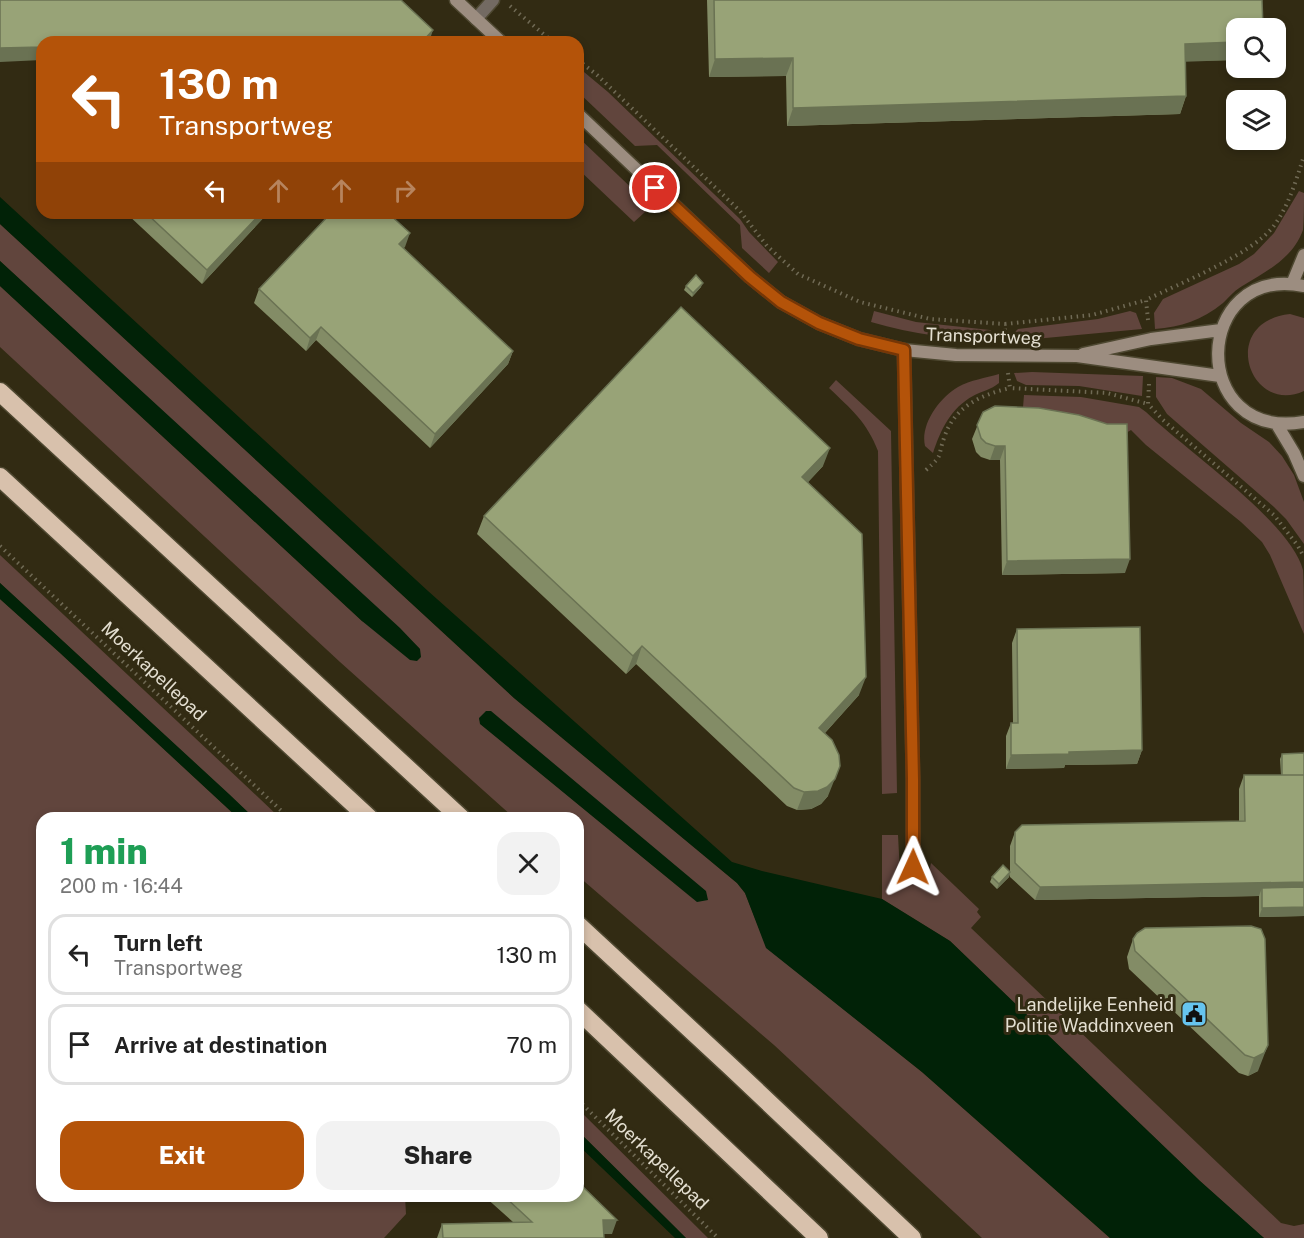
<!DOCTYPE html>
<html lang="en">
<head>
<meta charset="utf-8">
<style>
	:root { --surface:#fff; --page:#f2f2f2; --text:#222; --muted:#767676; --line:#e0e0e0; --accent:#b45309 }
	body { margin:0; font-family:"Public Sans",sans-serif; background:var(--page); color:var(--text); height:100vh; display:flex; flex-direction:column; font-size:22px; white-space:nowrap }
	* { box-sizing:border-box; margin:0 }
	p { font-size:20px; color:var(--muted) }
	.icon { flex:none; width:33px; height:33px; fill:none; stroke:currentColor; stroke-width:2; stroke-linecap:round; stroke-linejoin:round }
	.map { position:relative; flex:1; overflow:hidden }
	.sheet { position:absolute; left:36px; top:812px; width:548px; height:390px; display:flex; flex-direction:column; background:var(--surface); border-radius:18px; box-shadow:0 3px 9px #0003 }
	.sheet>* { flex:none }
	.top-card { position:absolute; left:36px; top:36px; width:548px; height:183px; border-radius:18px; box-shadow:0 3px 9px #0003; background:#b45309; color:#fff; overflow:hidden }
	.fabs { position:absolute; left:1226px; top:18px; display:grid; gap:12px }
	.fabs a { display:grid; place-items:center; width:60px; height:60px; border-radius:12px; background:var(--surface); box-shadow:0 3px 9px #0003; font-size:30px }
	.pin { position:absolute; display:grid; place-items:center; width:51px; height:51px; color:#fff; margin:-26px; border:3px solid #fff; border-radius:50%; box-shadow:0 2px 6px #0007 }
	.me { position:absolute; width:66px; margin:-33px; rotate:1deg; stroke-linejoin:round; filter:drop-shadow(0 0 4px #0008) }
	.turn { display:flex; align-items:center; gap:21px; height:126px; padding:0 24px; font-size:27px }
	.turn .icon { width:78px; height:78px; stroke-width:2.5 }
	.turn b { display:block; font-size:42px; line-height:51px }
	.lanes { display:flex; align-items:center; height:57px; padding:0 24px; background:#0003; justify-content:center; gap:30px; direction:ltr }
	.lanes .off { opacity:.35 }
	.round { display:grid; place-items:center; flex:none; width:63px; height:63px; border-radius:18px; background:var(--page) }
	.headline { display:flex; align-items:center; justify-content:space-between; height:102px; padding:0 24px }
	h1 { font-size:36px; font-weight:800; line-height:45px; color:#1e9e55 }
	.button { display:flex; gap:12px; margin-top:auto; padding:12px 24px }
	.button a { flex:1; height:69px; border-radius:18px; background:var(--accent); color:#fff; font-size:24px; font-weight:800; line-height:69px; text-align:center }
	.button a+a { background:var(--page); color:var(--text) }
	ul { padding:0; list-style:none }
	li { display:flex; align-items:center; gap:18px; height:81px; margin:0 12px 9px; padding:0 12px; border:3px solid var(--line); border-radius:18px }
	li div { flex:1 }
	li b { display:block; font-size:22px }
	li em { font-style:normal }
	.map>svg:first-child { display:block }
	.green { fill:#61453d; fill-rule:evenodd }
	.water { fill:#012207 }
	.lines { fill:none; stroke-linecap:round; stroke-linejoin:round }
	.lane-casing { stroke:#4e4831; stroke-width:15 }
	.street-casing { stroke:#4e4831; stroke-width:15 }
	.secondary-casing { stroke:#4e4831; stroke-width:15 }
	.highway-casing { stroke:#4e4831; stroke-width:21 }
	.path { stroke:#706a55; stroke-width:4; stroke-dasharray:1.5 4.5; stroke-linecap:butt }
	.lane { stroke:#736a62; stroke-width:12 }
	.street { stroke:#736a62; stroke-width:12 }
	.secondary { stroke:#9c8d80; stroke-width:12 }
	.highway { stroke:#d8c1ac; stroke-width:18 }
	.wall { fill:#838c66 }
	.shaded-wall { fill:#6a7253 }
	.building { fill:#98a377; stroke:#6a7253; stroke-width:1.5 }
	.route-casing { stroke:#753606; stroke-width:15 }
	.route { stroke:#b45309; stroke-width:10 }
	.labels { text-anchor:middle; dominant-baseline:central; stroke-width:6; stroke-linejoin:round; paint-order:stroke }
	.street-label { font-size:18px; fill:#e4dfd1; stroke:#322b13 }
	.poi-label { font-size:18px; fill:#e4dfd1; stroke:#322b13; text-anchor:end }
</style>
</head>
<body>
<div class="map">
<svg width="1304" height="1238" viewBox="0 0 1304 1238">
	<rect width="100%" height="100%" fill="#322b13"/>
	<path class="green" d="M578,67L608,92L740,219L749,232L778,262L769,273L742,248L740,225L657,145L635,146L578,92Z
		M578,137L641,197L646,204L645,212L634,222L578,169Z
		M1299,191L1304,193C1304,204 1304,219 1303,230C1293,258 1267,271 1244,285C1236,289 1229,297 1223,303C1202,320 1181,327 1155,329L1154,313L1163,299L1239,264L1254,254L1274,233Z
		M0,224L514,698L737,883L745,893L767,948L922,1072L1110,1238H982L774,1045L578,876V818L513,817L340,662L0,347V286L362,621L420,649L0,261ZM479,718L697,902L481,724Z
		M874,311L916,322L990,330L996,334L998,340C954,340 913,334 871,322Z
		M1130,311L1136,313L1142,329L1012,341L1014,333L1018,329L1098,319Z
		M1290,314L1304,318V391C1249,416 1218,322 1290,314Z
		M1032,372L1143,376L1142,396L1079,386L1026,385L1017,381L1014,373Z
		M999,374V383C991,390 982,391 973,396C951,408 941,429 933,453L925,446C920,425 939,398 958,387C971,380 985,378 999,374Z
		M1156,377L1172,378L1201,389L1241,423L1269,442L1282,456L1294,475L1304,502V544L1286,519L1274,507L1167,414L1156,397Z
		M836,380L891,431L897,793L882,794L878,451C867,422 851,409 829,388Z
		M1024,395L1081,397L1139,407L1146,412C1184,449 1291,522 1303,570C1304,585 1304,617 1304,634L1270,555L1262,542L1241,522L1146,445L1131,430L1126,433L1022,420Z
		M0,555L242,782L279,817H253L0,583Z
		M0,599L59,652L237,817L42,818V1196H405L406,1214L384,1238H0Z
		M882,835H898L900,873L929,872L931,863L979,909L977,912L981,917L971,928L1281,1223L1294,1226L1304,1224V1238H1264L1260,1235L1200,1181L950,941L882,899Z
		M578,1109L708,1238H686L578,1131Z"/>
	<path class="water" d="M0,197L428,591L732,862L762,871L882,899L950,941L1200,1181L1264,1238H1110L922,1072L766,948L745,893L737,883L514,698L0,224Z
		M0,261L400,628L420,649L421,657L417,661L410,660L362,621L0,286Z
		M0,583L229,794L253,817H237L59,652L0,599Z
		M486,711H491L706,891L708,900L697,902L480,724L479,718Z
		M578,1131L676,1228L686,1238H675L578,1145Z"/>
	<g class="lines">
		<g class="lane-casing">
			<path id="lane" d="M476,19L493,0"/>
		</g>
		<g class="street-casing">
			<path id="street" d="M904,350L913,779V867"/>
		</g>
		<g class="secondary-casing">
			<path id="secondary" d="M456,0L501,42
				M578,114L750,277L781,302L819,323L859,339L904,350L956,355L1077,356L1220,376
				M1292,284L1304,255
				M1304,286C1192,263 1187,442 1304,422
				M1083,354L1151,339L1221,330
				M1276,423L1294,453L1304,476"/>
		</g>
		<g class="highway-casing">
			<path id="highway" d="M0,392L461,818
				M0,477L369,818
				M578,925L731,1067L912,1238
				M578,1010L819,1238"/>
		</g>
		<path class="path" d="M510,6L553,42
			M578,60L597,75L740,211L767,246L798,274L860,302L930,319L1005,324
			M1148,320L1146,300C1180,283 1249,256 1273,227C1289,206 1296,180 1304,156
			M1005,336V324L1092,315L1146,300
			M1008,373L1010,388L1107,393L1148,404
			M1149,384L1148,404L1163,420L1274,515L1298,546L1304,557
			M926,470C944,454 937,458 944,438C954,407 980,395 1010,388
			M0,546L289,818
			M578,1100L718,1238"/>
		<use href="#lane" class="lane"/>
		<use href="#street" class="street"/>
		<use href="#secondary" class="secondary"/>
		<use href="#highway" class="highway"/>
	</g>
	<path class="wall" d="M707,0H1262L1236,28V60L1185,61L1186,96L1180,114L787,126L786,76L709,77Z
		M126,213H268L202,284Z
		M405,247L403,248L513,351L508,364L430,448L316,340L306,351L254,303L259,289Z
		M686,286L701,287L692,297L684,290Z
		M983,412L1125,573L1002,575L1000,460H990L981,457L976,452L972,439Z
		M823,466L808,482L859,695L825,733L828,796L821,804L811,809L797,810L787,806L636,664L626,674L477,534L484,516Z
		M1017,629L1142,750L1137,764L1065,765L1064,768L1006,769V736L1011,723H1013L1012,643Z
		M1282,754L1304,916L1259,917V896L1035,900L1010,877V874L1009,877L997,889L990,882L992,877L1010,871V846L1015,832L1239,821V789L1244,775H1281L1280,759Z
		M1251,926L1258,1071L1248,1076L1239,1073L1129,969L1127,957L1133,939Z
		M484,1196H578L612,1234H604V1238H437L442,1224L513,1222Z"/>
	<path class="shaded-wall" d="M433,30L429,42H422Z
		M1236,42V60L1178,62L1185,44Z
		M42,47V60L0,62V48Z
		M793,58L786,76L709,77L715,59Z
		M1186,96L1180,114L787,126L793,108Z
		M261,213H268L202,284L207,270Z
		M410,233L405,247L394,257L399,244Z
		M703,283L701,287L692,297L693,293Z
		M321,327L316,340L306,351L310,338Z
		M513,351L508,364L430,448L435,434Z
		M995,446H1005L1000,460H990Z
		M830,448L823,466L796,495L802,477Z
		M1130,559L1125,573L1002,575L1007,561Z
		M642,646L636,664L626,674L633,656Z
		M866,677L859,695L813,746L819,728Z
		M1142,750L1137,764L1065,765L1064,768L1006,769L1011,755L1069,752Z
		M840,766L828,796L821,804L811,809L797,810L804,792Z
		M1010,872L1009,877L997,889L999,884Z
		M1304,882V895L1262,888L1259,896L1035,900L1040,887Z
		M1304,907V916L1259,917L1262,908Z
		M1268,1045L1258,1071L1248,1076L1254,1058Z
		M603,1220H617L612,1234H598Z"/>
	<path class="building" d="M0,0H401L433,30L422,42H42V47L0,48Z
		M714,0H1262L1263,28H1236V42L1185,44L1186,96L793,108V58L715,59Z
		M146,213H261L207,270Z
		M331,213H388L410,233L399,244L513,351L435,434L321,327L310,338L259,289Z
		M696,275L703,283L693,293L686,286Z
		M681,307L830,448L802,477L862,534L866,677L819,728L832,740L839,755L840,766L835,779L827,787L818,791L804,792L794,788L642,646L633,656L484,516Z
		M995,406L1039,408L1079,415L1107,424H1127L1130,559L1007,561L1005,446H995L986,443L981,438L977,425L983,412Z
		M1140,627L1142,750L1069,752V754L1011,755V723H1018L1017,629Z
		M1304,753V775H1282V754Z
		M1244,775H1304V882L1040,887L1015,863V832L1022,825L1245,821Z
		M1003,865L1010,872L999,884L992,877Z
		M1304,887V907L1262,908V888Z
		M1251,926L1261,929L1265,939L1268,1045L1264,1053L1254,1058L1245,1055L1135,951L1133,939L1137,933L1145,928Z
		M578,1182L617,1220H603L604,1238H443L442,1224L532,1222L504,1196H578Z"/>
	<g class="lines">
		<g class="route-casing">
			<path id="route" d="M655,188L750,277L781,302L819,323L859,339L904,350L913,779V867"/>
		</g>
		<use href="#route" class="route"/>
	</g>
	<defs>
		<g id="civic-square" transform="scale(1.35)"><rect x="-9" y="-9" width="18" height="18" rx="4" fill="#66c4ef" stroke="#322b13"/><path d="M-.6-6.5H3V-4.5H.6V-3L4-1V1h2V6H-6V1h2V-1L-.6-3ZM-1.2 2.5V6h2.4V2.5Z" fill="#111"/></g>
	</defs>
	<g fill-rule="evenodd">
		<use href="#civic-square" x="1194" y="1014"/>
	</g>
	<g class="labels">
		<g class="street-label">
			<text transform="translate(984 336) rotate(2)">Transportweg</text>
			<text transform="translate(154 671) rotate(43)">Moerkapellepad</text>
			<text transform="translate(657 1159) rotate(44)">Moerkapellepad</text>
		</g>
		<g class="poi-label">
			<text x="1174" y="1004">Landelijke Eenheid<tspan x="1174" dy="21">Politie Waddinxveen</tspan></text>
		</g>
	</g>
</svg>
<div class="fabs">
<a><svg class="icon" aria-label="search" viewBox="0 0 24 24"><circle cx="10" cy="10" r="6"/><path d="M15 15l6 6"/></svg></a>
<a><svg class="icon" aria-label="layers" viewBox="0 0 24 24"><path d="M12 4l9 5-9 5-9-5zM3 14l9 5 9-5"/></svg></a>
</div>
<div class="pin" style="left:655px;top:188px;background:#d93025"><svg class="icon" aria-label="arrive" viewBox="0 0 24 24"><path d="M6 21V4h12l-3 4 3 4H6"/></svg></div>
<svg class="me" style="left:913px;top:867px" viewBox="-20 -20 40 40"><path d="M0-17L14 15 0 8-14 15z" fill="#b45309" stroke="#fff" stroke-width="4"/></svg>
<div class="top-card">
<div class="turn"><svg class="icon" aria-label="left" viewBox="0 0 24 24"><path d="M17 20v-9H6M10 6l-5 5 5 5"/></svg><div><b>130 m</b>Transportweg</div></div>
<div class="lanes"><svg class="icon" aria-label="left" viewBox="0 0 24 24"><path d="M17 20v-9H6M10 6l-5 5 5 5"/></svg><svg class="icon off" aria-label="ahead" viewBox="0 0 24 24"><path d="M12 20V5M6 11l6-6 6 6"/></svg><svg class="icon off" aria-label="ahead" viewBox="0 0 24 24"><path d="M12 20V5M6 11l6-6 6 6"/></svg><svg class="icon off" aria-label="right" viewBox="0 0 24 24"><path d="M7 20v-9h11M14 6l5 5-5 5"/></svg></div>
</div>
<section class="sheet">
<div class="headline"><div><h1>1 min</h1><p>200 m · 16:44</p></div><a class="round"><svg class="icon" aria-label="close" viewBox="0 0 24 24"><path d="M6 6l12 12M18 6L6 18"/></svg></a></div>
<ul>
<li><svg class="icon" aria-label="left" viewBox="0 0 24 24"><path d="M17 20v-9H6M10 6l-5 5 5 5"/></svg><div><b>Turn left</b><p>Transportweg</p></div><em>130 m</em></li>
<li><svg class="icon" aria-label="arrive" viewBox="0 0 24 24"><path d="M6 21V4h12l-3 4 3 4H6"/></svg><div><b>Arrive at destination</b></div><em>70 m</em></li>
</ul>
<div class="button"><a>Exit</a><a>Share</a></div>
</section>
</div>
</body>
</html>
